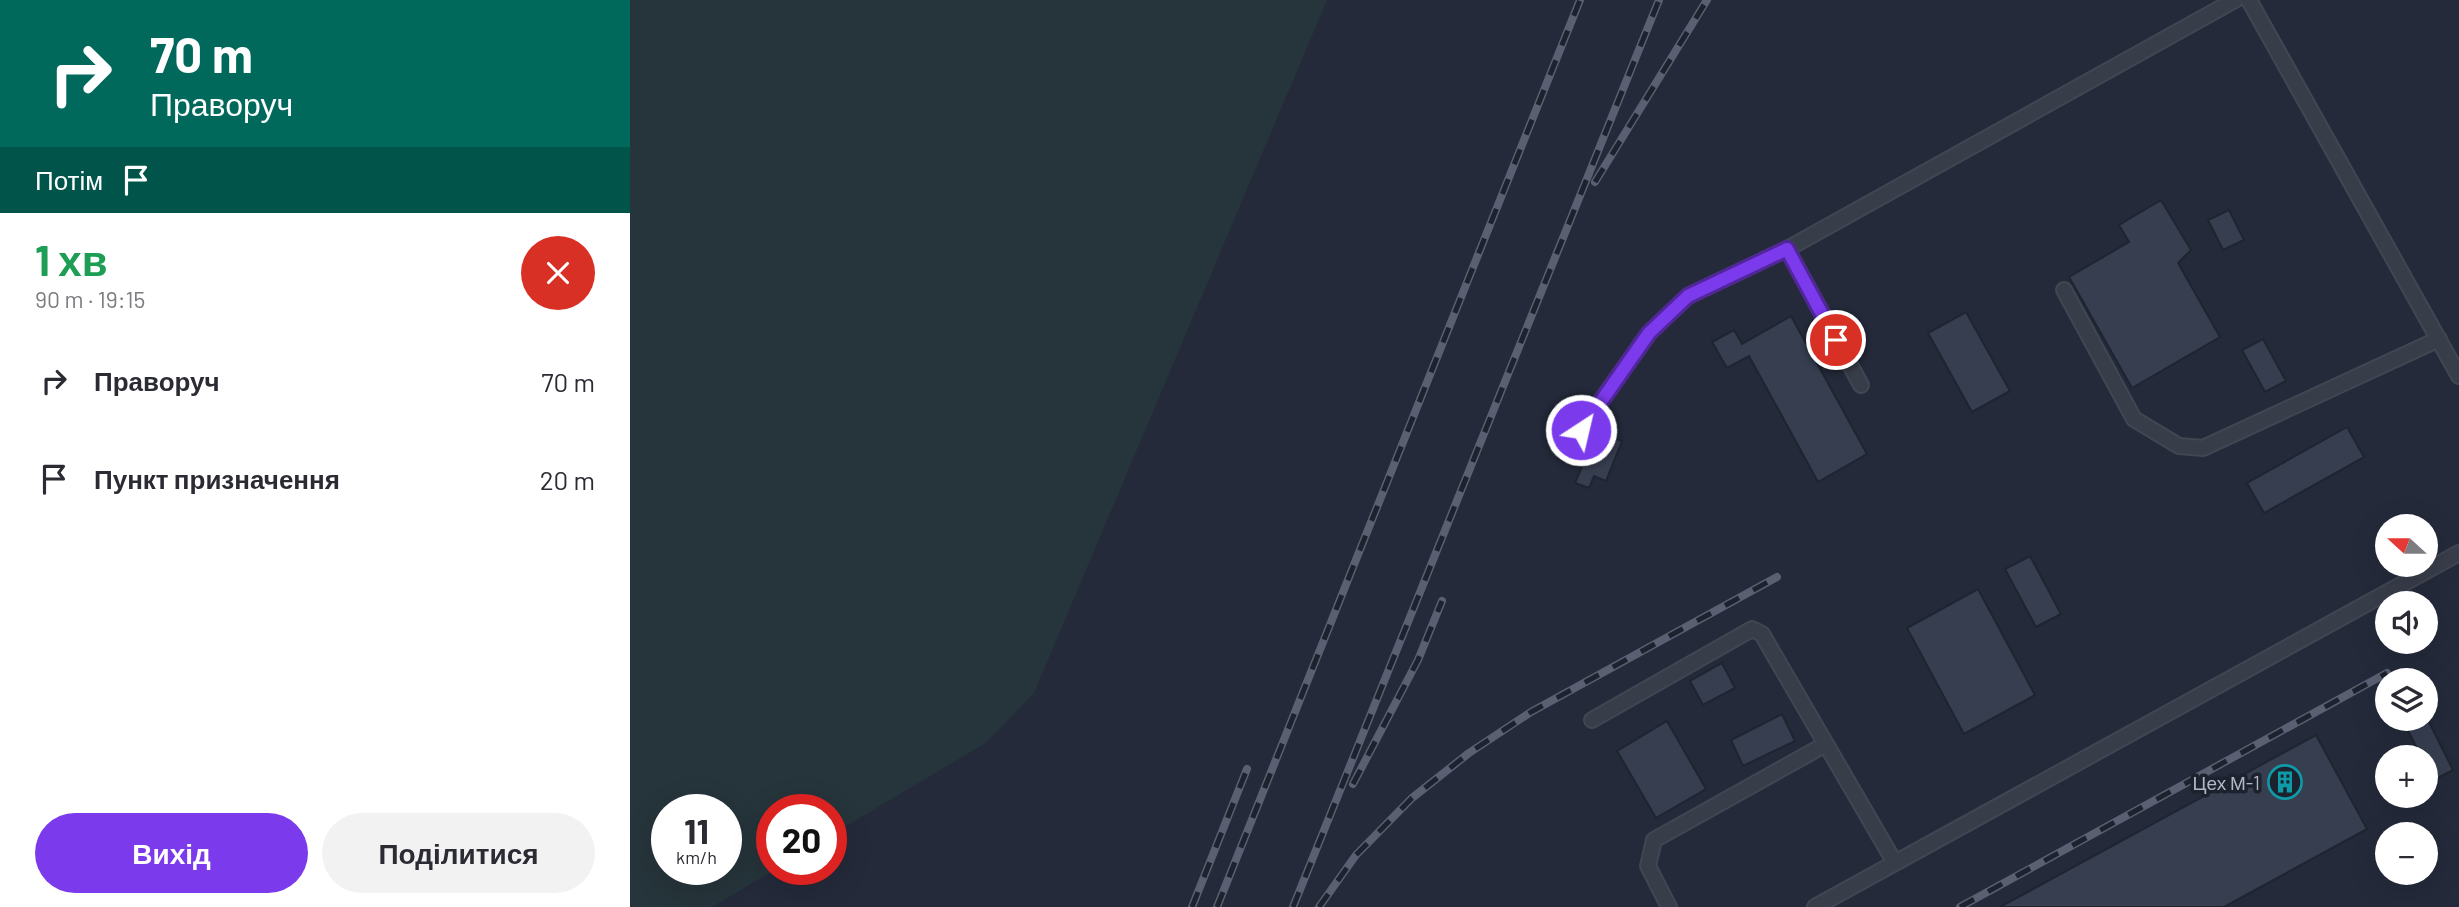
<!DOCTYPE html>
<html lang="uk">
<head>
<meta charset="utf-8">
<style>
	:root { --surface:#fff; --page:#f2f2f3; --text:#2b2b33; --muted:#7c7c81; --accent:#7c3aed }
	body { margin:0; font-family:Barlow,sans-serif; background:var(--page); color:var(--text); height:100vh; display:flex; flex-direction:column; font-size:26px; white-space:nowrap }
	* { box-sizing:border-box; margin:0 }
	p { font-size:23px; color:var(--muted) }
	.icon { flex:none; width:38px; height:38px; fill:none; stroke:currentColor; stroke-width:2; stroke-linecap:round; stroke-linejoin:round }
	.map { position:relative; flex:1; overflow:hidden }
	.panel { display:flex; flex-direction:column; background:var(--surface); width:630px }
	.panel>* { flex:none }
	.hud { background:#00695c; color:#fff; overflow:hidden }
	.needle { width:46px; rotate:291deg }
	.controls { position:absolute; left:1745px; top:514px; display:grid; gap:14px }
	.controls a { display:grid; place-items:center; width:63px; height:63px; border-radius:50%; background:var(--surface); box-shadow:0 7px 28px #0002; font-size:35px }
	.speed { position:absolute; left:21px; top:794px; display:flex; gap:14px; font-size:35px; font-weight:700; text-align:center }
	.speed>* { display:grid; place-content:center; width:91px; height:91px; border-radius:50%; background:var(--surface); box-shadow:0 7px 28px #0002; line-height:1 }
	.speed small { font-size:18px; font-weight:400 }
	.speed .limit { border:10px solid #d22; background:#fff; color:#111 }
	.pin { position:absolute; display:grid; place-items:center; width:60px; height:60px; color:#fff; margin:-30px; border:4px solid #fff; border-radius:50%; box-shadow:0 2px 7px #0007 }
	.me { position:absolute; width:77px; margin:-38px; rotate:35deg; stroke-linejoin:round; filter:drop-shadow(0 0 5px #0008) }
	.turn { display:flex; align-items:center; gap:24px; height:147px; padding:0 35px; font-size:32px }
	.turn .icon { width:91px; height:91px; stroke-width:2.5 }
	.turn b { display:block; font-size:49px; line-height:60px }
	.then { display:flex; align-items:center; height:66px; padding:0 35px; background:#0003; gap:14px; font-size:26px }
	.round { display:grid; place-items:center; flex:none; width:74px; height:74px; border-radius:37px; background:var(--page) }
	.summary { display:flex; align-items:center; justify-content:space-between; height:119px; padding:0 35px }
	h1 { font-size:42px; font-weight:700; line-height:52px; color:#1e9e55 }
	.action { display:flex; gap:14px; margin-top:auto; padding:14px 35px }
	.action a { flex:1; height:80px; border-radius:42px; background:var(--accent); color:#fff; font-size:28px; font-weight:700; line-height:80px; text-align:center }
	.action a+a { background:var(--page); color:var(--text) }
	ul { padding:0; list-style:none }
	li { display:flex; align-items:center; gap:21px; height:98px; padding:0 35px }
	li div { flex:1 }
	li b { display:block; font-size:26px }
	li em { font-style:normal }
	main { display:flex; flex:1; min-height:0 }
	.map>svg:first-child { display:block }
	.green { fill:#26353b; fill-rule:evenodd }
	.building { fill:#363e50; stroke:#1f2431; stroke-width:2 }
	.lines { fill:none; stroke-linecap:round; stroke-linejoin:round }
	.lane-casing { stroke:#414653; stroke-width:18 }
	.lane { stroke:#383d4a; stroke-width:14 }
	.rail-casing { stroke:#5a6071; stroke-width:8 }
	.rail { stroke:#1d222f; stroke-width:5; stroke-dasharray:16; stroke-linecap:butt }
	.route-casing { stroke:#51269a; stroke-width:18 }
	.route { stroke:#7c3aed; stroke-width:12 }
	.labels { text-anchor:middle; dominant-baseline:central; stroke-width:7; stroke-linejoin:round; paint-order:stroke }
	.poi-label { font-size:19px; fill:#b3b8c6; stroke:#1d222f; text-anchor:end }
</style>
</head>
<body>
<main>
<section class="panel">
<div class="hud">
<div class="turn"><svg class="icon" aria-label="right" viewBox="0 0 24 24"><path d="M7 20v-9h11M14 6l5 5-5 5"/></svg><div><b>70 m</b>Праворуч</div></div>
<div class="then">Потім<svg class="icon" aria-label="arrive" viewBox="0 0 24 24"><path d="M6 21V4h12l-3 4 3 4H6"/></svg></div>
</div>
<div class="summary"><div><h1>1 хв</h1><p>90 m · 19:15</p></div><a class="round" style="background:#d93025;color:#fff"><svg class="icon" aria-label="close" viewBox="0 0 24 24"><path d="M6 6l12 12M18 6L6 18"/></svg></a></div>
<ul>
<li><svg class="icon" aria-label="right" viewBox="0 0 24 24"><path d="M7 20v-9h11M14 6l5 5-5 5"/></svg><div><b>Праворуч</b></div><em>70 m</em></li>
<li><svg class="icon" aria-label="arrive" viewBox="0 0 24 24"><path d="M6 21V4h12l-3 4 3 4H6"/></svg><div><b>Пункт призначення</b></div><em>20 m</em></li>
</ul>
<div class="action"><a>Вихід</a><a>Поділитися</a></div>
</section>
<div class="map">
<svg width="1829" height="907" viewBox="0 0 1829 907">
	<rect width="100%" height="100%" fill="#242a3a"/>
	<path class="green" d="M0,0H697L404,693L357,742L201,835V810H142V870H144L82,907H0ZM37,810H96V870H37Z"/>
	<path class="building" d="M1531,200L1561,250L1548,263L1590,337L1502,388L1439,277L1499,242L1489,225Z
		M1599,210L1614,240L1593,250L1578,220Z
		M1336,312L1380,391L1342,412L1298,333Z
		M1161,316L1237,454L1188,482L1119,356L1097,368L1082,342L1104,330L1112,344Z
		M1633,339L1656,381L1635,392L1612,350Z
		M1717,427L1734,457L1634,513L1617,483Z
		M967,431L992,441L976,481L964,476L959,488L945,483Z
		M1400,556L1431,614L1406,627L1375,569Z
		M1348,589L1405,695L1334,734L1277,628Z
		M1092,663L1105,688L1073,705L1060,681Z
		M1152,714L1165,741L1113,766L1101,740Z
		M1796,716L1823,770L1804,780L1796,764V758H1792L1772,719H1796Z
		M1037,721L1076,789L1026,818L987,751Z
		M1686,735L1737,829L1594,907H1370Z"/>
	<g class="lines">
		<g class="lane-casing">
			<path id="lane" d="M1619,0L1829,376
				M1157,249L1231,385
				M1434,290L1504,419L1549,446L1573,448L1809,339
				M937,449L1019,333L1058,296L1157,249L1605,0
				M962,720L1122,629L1132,634L1265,863
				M1039,907L1018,866L1024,840L1196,744
				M1185,907L1829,553"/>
		</g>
		<use href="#lane" class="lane"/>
		<g class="rail-casing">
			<path id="rail" d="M965,182L1077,0
				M723,784L788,660L812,601
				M562,907L617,769
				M587,907L950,0
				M663,907L1029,0
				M689,907L726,855L782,798L839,753L901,712L1147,577
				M1330,907L1757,673"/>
		</g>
		<use href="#rail" class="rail"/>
	</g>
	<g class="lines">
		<g class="route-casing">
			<path id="route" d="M951,430L1019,333L1058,296L1157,249L1206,340"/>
		</g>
		<use href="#route" class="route"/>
	</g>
	<defs>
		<g id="building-ring" transform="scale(1.75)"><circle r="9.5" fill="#1d222f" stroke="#0f9aa8" stroke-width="1.5"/><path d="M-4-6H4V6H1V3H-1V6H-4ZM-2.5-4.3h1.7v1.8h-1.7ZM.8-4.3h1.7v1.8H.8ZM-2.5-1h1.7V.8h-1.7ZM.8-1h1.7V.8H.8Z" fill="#0f9aa8"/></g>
	</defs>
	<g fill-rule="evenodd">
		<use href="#building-ring" x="1655" y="782"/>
	</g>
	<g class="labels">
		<g class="poi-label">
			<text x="1630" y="782">Цех М-1</text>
		</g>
	</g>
</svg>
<div class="controls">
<a><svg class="needle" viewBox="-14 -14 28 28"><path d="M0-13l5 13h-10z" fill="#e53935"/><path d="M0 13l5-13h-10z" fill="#7c7c81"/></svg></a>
<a><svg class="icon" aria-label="sound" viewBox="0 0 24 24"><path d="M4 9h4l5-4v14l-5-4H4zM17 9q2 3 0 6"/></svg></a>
<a><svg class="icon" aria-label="layers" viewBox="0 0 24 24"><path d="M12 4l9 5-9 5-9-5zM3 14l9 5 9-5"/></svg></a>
<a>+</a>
<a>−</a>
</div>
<div class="speed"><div>11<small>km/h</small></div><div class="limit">20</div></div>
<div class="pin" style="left:1206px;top:340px;background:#d93025"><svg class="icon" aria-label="arrive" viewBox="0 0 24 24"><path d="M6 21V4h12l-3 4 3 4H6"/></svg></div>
<svg class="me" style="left:951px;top:430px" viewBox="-20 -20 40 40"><circle r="17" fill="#7c3aed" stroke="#fff" stroke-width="3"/><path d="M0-11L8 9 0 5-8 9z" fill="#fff"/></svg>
</div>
</main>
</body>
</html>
